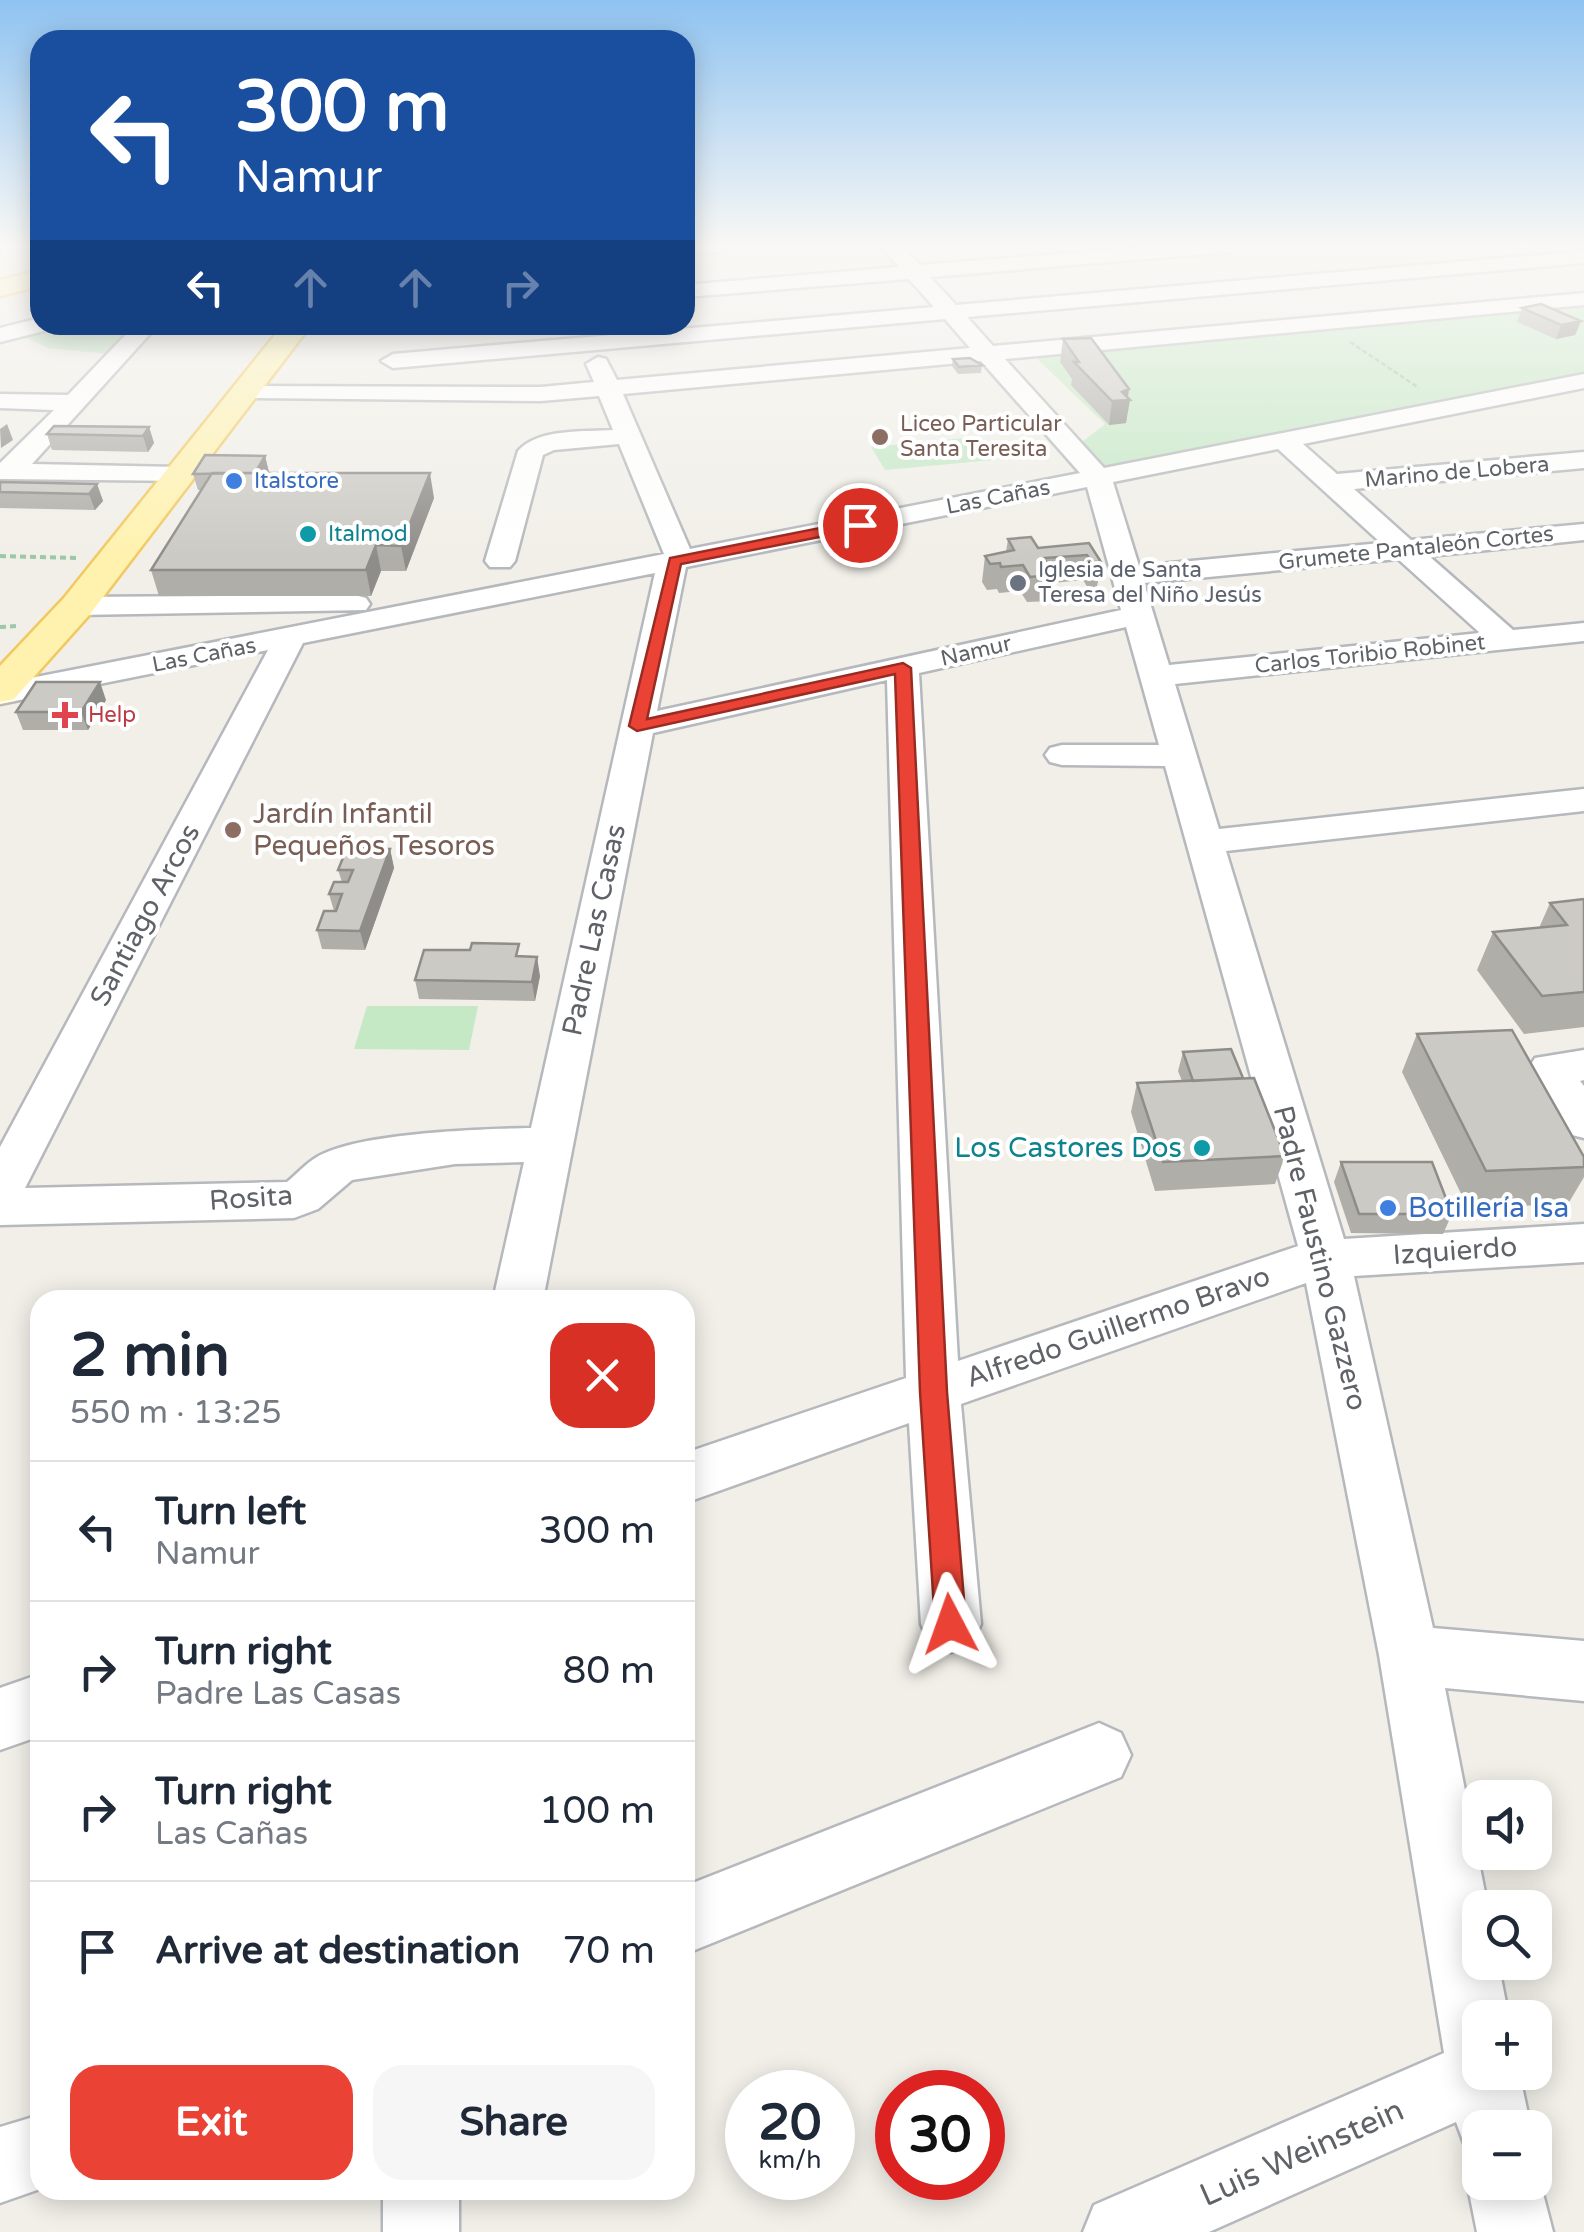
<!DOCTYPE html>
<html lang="en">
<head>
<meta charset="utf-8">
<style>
	:root { --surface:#fff; --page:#f6f6f7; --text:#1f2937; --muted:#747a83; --line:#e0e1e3; --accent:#ea4335 }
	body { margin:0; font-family:"Varela Round",sans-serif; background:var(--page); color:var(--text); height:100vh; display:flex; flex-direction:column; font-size:38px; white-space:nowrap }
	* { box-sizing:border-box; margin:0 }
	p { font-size:32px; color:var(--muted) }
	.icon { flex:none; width:55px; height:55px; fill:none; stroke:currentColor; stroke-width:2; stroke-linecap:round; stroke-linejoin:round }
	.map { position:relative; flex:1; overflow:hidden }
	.panel { position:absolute; left:30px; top:1290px; width:665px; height:910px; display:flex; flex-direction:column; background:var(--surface); border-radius:30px; box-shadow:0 5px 25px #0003 }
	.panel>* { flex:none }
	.guide { position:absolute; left:30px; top:30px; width:665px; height:305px; border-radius:30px; box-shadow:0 5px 25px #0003; background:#1a4fa0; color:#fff; overflow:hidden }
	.buttons { position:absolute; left:1462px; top:1780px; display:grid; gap:20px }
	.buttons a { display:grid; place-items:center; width:90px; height:90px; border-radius:20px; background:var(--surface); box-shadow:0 5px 25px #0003; font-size:50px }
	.speed { position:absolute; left:725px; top:2070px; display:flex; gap:20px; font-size:50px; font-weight:700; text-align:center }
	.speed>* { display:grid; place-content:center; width:130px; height:130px; border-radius:50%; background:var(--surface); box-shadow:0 5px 25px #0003; line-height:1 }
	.speed small { font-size:25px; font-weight:400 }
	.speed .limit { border:15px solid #d22; background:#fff; color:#111 }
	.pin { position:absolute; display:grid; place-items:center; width:85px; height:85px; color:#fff; margin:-42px; border:5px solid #fff; border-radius:50%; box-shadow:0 2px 10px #0007 }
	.me { position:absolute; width:110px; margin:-55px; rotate:356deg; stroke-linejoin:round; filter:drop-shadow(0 0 8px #0008) }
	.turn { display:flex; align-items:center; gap:35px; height:210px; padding:0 40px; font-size:45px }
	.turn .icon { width:130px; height:130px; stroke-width:2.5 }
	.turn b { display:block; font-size:70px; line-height:85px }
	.lanes { display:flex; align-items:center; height:95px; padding:0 40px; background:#0003; justify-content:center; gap:50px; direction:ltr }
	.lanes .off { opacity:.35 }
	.round { display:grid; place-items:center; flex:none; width:105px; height:105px; border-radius:30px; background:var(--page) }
	.overview { display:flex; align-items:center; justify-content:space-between; height:170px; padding:0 40px }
	h1 { font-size:60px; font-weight:700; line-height:75px }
	.action { display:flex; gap:20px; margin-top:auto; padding:20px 40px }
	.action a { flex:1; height:115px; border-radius:30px; background:var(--accent); color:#fff; font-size:40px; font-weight:700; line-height:115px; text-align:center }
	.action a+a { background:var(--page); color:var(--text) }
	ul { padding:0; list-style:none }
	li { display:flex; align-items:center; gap:30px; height:140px; padding:0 40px; border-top:2px solid var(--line) }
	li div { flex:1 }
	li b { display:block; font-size:38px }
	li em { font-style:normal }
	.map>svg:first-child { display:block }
	.green { fill:#c5e8c5 }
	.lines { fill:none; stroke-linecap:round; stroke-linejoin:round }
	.minor-casing { stroke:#b5b8bc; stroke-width:5 }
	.major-casing { stroke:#f2c960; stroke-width:5 }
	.path-far1 { stroke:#9cc7a9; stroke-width:2.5; stroke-dasharray:5 2.5; stroke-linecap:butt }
	.path { stroke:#9cc7a9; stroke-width:4; stroke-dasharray:6 4; stroke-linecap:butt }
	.minor { fill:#fff; fill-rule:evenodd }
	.major { fill:#fff2af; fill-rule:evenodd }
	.wall { fill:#afaea9 }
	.shaded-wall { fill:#8f8d8a }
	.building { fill:#cccac5; stroke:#8f8d8a; stroke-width:2.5 }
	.route { fill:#ea4335; stroke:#982c22; stroke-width:2.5 }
	.education-dot { fill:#8d6e63; stroke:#fff; stroke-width:4 }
	.shop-dot { fill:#3f7fe0; stroke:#fff; stroke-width:4 }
	.culture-dot { fill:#0f9aa8; stroke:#fff; stroke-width:4 }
	.worship-dot { fill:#6b7280; stroke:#fff; stroke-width:4 }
	.health-dot { fill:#e0444e; stroke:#fff; stroke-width:4 }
	.labels { text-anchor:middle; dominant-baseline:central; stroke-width:8; stroke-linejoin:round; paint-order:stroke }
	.far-education-label { font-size:22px; fill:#785e54; stroke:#fff; text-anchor:start }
	.far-street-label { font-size:22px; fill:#5f6368; stroke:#fff }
	.far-shop-label { font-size:22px; fill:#366cbe; stroke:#fff; text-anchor:start }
	.far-culture-label { font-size:22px; fill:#0d838f; stroke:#fff; text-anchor:start }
	.far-worship-label { font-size:22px; fill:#5b616d; stroke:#fff; text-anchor:start }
	.far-health-label { font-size:22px; fill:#be3a42; stroke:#fff; text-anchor:start }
	.education-label { font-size:28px; fill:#785e54; stroke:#fff; text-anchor:start }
	.street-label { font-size:28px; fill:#5f6368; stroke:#fff }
	.culture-label { font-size:28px; fill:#0d838f; stroke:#fff; text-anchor:end }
	.shop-label { font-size:28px; fill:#366cbe; stroke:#fff; text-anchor:start }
	.near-street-label { font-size:32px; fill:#5f6368; stroke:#fff }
</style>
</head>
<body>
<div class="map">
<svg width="1584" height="2232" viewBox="0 0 1584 2232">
	<rect width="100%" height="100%" fill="#f1efe8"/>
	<path class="green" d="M1584,301V372L1108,470L1082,442L1105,424L1032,354Z
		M58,325H139L109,354L48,348L20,335Z
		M976,437L993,460L885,470L871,447Z
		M367,1006H478L469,1050L354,1049Z"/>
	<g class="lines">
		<g class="minor-casing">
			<path id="minor" d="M685,246H731L721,252L685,254Z
				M881,246H902L920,265L1161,246H1239L1229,252L930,277L956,305L1584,251V263L967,317L993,346L1584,293V305L1005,359L1104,468L1584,374V388L1303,444L1337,474L1584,452V468L1354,489L1411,540L1584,524V540L1429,556L1513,630L1584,623V641L1175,684L1219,829L1584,789V811L1226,851L1344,1239L1584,1224V1262L1354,1276L1433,1628L1584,1641V1701L1445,1688L1488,1908H1480V1962H1498L1509,2018H1480V2072H1519L1531,2128H1480V2182H1535V2163L1553,2232H1477L1467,2182L1477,2158L1468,2154L1456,2122L1209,2232H1083L1094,2205L1444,2053L1379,1655L1306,1283L961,1404L981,1624L972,1644L951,1652L930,1644L921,1624L909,1423L685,1503V1453L906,1378L887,680L653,733L543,1300H493L524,1162L455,1164L352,1180L318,1209L294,1218L0,1225V1147L268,650L0,704V684L664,554L619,444L554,450L543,455L515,561L510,567H490L485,561L518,451C538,428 585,432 613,430L599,396L541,401L245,398L233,391L236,386L541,387L594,382L586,364L598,357L606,359L617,380L970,348L945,319L393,368L381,361L393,354L934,307L909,279L685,297V285L899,267ZM981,361L1080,473L690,549L623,394ZM1278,449L1381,543L1139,566L1113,482ZM1087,487L1121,610L657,711L686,567ZM1398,559L1480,633L1169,665L1144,583ZM655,573L531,1128C481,1129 358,1133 317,1157C305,1164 297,1174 287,1182L25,1188L303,643ZM1126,627L1159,745H1062L1050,748L1045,755L1050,762L1062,765L1165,766L1298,1246L958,1361L919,673Z
				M40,318V325H51L48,330L0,342V328Z
				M135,325H158L32,464L179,467L188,469L192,475L188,481L0,479V463L54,410L0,408V394L68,395Z
				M355,595L366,598L370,604L366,610L77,615L66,612L62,606L66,600L77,597Z
				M1584,1050V1080L1580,1081L1584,1086V1138L1568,1134L1528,1069L1535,1058Z
				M40,1674V1736L0,1750V1688Z
				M1099,1723L1121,1733L1131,1755L1121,1777L685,1954V1886Z
				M40,2115V2189L0,2203V2127Z
				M383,2190H459V2232H383Z"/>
		</g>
		<g class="major-casing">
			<path id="major" d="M40,270V286L0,296V280Z
				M283,325H311L90,614L14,699L0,702V666L64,598Z"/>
		</g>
		<path class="path-far1" d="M1350,342L1419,388"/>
		<path class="path" d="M0,556L77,558
			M0,627L17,626"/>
		<use href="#minor" class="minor"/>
		<use href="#major" class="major"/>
	</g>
	<path class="wall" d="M1522,308L1581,321L1575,335L1556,339L1517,322Z
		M1063,339L1129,389L1126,423L1109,425L1071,385L1072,379L1060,362Z
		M953,359L982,365L981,373L958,374L952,366Z
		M149,427L154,443L148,452L52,450L47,434Z
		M265,456L269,473L434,498L406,571H381L371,596H159L151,570L201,490H198L193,474Z
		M0,482L97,484L103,501L95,510L0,508Z
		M1008,539L1038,548L1089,543L1101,562L1097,587L1088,588L1083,580L1052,583L1050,601L1027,602L1020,591L999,593L997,589L987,590L982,582L985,556L1006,552Z
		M106,700L88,730H23L16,712Z
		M390,849L394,868L365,950L322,949L317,930L334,911L329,894L342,882L338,870Z
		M1584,899V1027L1524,1034L1477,970L1493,932L1539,928L1550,903Z
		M470,950L521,956L540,976L535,1001L419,999L415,980Z
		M1417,1034L1584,1157V1177L1568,1204L1468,1208L1402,1072Z
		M1183,1052L1243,1078L1285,1156L1275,1184L1155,1191L1131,1112L1137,1083L1182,1081L1178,1071Z
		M1341,1162L1452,1214L1443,1234L1351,1233L1334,1182Z"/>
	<path class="shaded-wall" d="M1581,321L1575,335L1556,339L1561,325Z
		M1129,389L1127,400H1130L1126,423L1109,425L1112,401L1122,392Z
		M7,424L13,440L1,448L0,429Z
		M149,427L154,443L148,452L143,436Z
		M265,456L269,472L259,491L254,474Z
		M430,473L434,498L406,571L401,546Z
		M97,484L103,501L95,510L89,494Z
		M376,545L381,571L371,596L366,570Z
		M100,682L106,700L88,730L81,712Z
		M390,849L394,868L365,950L360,931Z
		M537,957L540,976L535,1001L532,982Z"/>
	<path class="building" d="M1541,304L1581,321L1561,325L1522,308Z
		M1091,338L1129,389L1122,392L1130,400L1112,401L1074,362H1079L1063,339Z
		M970,358L982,365L959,367L953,359Z
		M54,426L149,427L143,436L47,434Z
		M205,455L265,456L255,473L193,474Z
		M212,473H430L401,546L376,545L366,570H151Z
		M0,482L97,484L89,494L0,492Z
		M1031,537L1038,548L1089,543L1101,562H1092L1087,555L1044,558L1053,575L1030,577L1023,565L1001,567L1000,563L990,564L985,556L1014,550L1008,539Z
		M36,682H100L81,712H16Z
		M347,848L390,849L360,931L317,930L324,911H336L342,894H329L334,882H348L353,870H338Z
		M1584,899V992L1542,996L1493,932L1567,925L1550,903Z
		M472,943L519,944L516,956L537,957L532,982L415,980L424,950H470Z
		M1512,1030L1584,1157V1167L1486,1171L1417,1034Z
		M1231,1049L1243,1078L1193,1081L1183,1052Z
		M1254,1078L1285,1156L1163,1162L1137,1083Z
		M1341,1162H1432L1452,1214H1359Z"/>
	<linearGradient id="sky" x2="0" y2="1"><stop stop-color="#8fc3f1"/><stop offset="0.44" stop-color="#f9f8f5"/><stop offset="1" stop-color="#f9f8f5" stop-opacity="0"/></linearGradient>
	<rect width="1584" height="558" fill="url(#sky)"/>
	<path class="route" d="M860,520L867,525L865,528L681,564L647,719L903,663L911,668L947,1392L966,1624L961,1634L950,1639L940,1634L935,1624L920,1392L895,674L637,731L629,726L670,558Z"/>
	<g class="education-dot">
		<circle cx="880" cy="437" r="10"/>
		<circle cx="233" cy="830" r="10"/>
	</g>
	<g class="shop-dot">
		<circle cx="234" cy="481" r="10"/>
		<circle cx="1388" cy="1208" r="10"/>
	</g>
	<g class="culture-dot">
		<circle cx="308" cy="534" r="10"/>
		<circle cx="1202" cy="1148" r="10"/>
	</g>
	<circle class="worship-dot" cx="1018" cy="583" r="10"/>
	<path class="health-dot" d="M60 700h10v10h10v10h-10v10h-10v-10h-10v-10h10z"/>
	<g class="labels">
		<g class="far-education-label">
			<text x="900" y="424">Liceo Particular<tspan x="900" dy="25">Santa Teresita</tspan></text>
		</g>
		<g class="far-street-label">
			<text transform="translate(1457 472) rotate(-5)">Marino de Lobera</text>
			<text transform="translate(998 497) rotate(-11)">Las Cañas</text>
			<text transform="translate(1416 548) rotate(-6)">Grumete Pantaleón Cortes</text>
			<text transform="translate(976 651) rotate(-13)">Namur</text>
			<text transform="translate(1370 654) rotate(-6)">Carlos Toribio Robinet</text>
			<text transform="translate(204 655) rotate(-11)">Las Cañas</text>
		</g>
		<g class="far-shop-label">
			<text x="254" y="481">Italstore</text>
		</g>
		<g class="far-culture-label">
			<text x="328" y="534">Italmod</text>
		</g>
		<g class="far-worship-label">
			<text x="1038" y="570">Iglesia de Santa<tspan x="1038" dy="25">Teresa del Niño Jesús</tspan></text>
		</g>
		<g class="far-health-label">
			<text x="88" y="715">Help</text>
		</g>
		<g class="education-label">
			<text x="253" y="814">Jardín Infantil<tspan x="253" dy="32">Pequeños Tesoros</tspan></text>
		</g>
		<g class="street-label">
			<text transform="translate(145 915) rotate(-62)">Santiago Arcos</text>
			<text transform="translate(594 930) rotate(-78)">Padre Las Casas</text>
			<text transform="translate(251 1198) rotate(-4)">Rosita</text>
			<text transform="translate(1455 1251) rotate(-4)">Izquierdo</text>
			<text transform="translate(1320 1258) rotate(76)">Padre Faustino Gazzero</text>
			<text transform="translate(1118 1327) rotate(-19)">Alfredo Guillermo Bravo</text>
		</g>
		<g class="culture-label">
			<text x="1182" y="1148">Los Castores Dos</text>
		</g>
		<g class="shop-label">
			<text x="1408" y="1208">Botillería Isa</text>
		</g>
		<g class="near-street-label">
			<text transform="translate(1302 2153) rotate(-24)">Luis Weinstein</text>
		</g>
	</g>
</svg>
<div class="buttons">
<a><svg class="icon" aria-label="sound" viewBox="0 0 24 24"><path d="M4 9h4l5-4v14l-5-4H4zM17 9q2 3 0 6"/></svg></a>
<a><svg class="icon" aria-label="search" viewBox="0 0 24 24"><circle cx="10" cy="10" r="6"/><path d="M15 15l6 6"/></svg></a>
<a>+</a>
<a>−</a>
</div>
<div class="speed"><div>20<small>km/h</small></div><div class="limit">30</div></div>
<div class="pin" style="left:860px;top:525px;background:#d93025"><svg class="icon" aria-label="arrive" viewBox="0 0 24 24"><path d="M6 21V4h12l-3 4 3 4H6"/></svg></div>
<svg class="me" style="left:950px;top:1624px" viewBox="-20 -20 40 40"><path d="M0-17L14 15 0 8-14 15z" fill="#ea4335" stroke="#fff" stroke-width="4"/></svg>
<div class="guide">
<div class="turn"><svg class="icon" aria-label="left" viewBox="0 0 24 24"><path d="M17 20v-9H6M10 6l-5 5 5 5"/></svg><div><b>300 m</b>Namur</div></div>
<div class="lanes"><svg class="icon" aria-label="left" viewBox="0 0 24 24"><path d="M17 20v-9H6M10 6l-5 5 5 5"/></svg><svg class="icon off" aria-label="ahead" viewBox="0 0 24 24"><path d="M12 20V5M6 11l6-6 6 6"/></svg><svg class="icon off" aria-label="ahead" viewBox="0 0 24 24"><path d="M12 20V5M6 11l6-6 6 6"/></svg><svg class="icon off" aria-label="right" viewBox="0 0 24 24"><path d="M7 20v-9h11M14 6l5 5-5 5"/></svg></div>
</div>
<section class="panel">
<div class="overview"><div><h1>2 min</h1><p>550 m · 13:25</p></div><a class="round" style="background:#d93025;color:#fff"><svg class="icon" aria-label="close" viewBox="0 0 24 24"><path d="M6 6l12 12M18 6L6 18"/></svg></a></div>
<ul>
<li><svg class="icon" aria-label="left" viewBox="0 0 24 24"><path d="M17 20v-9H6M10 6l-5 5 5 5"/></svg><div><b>Turn left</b><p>Namur</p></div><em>300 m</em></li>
<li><svg class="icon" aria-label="right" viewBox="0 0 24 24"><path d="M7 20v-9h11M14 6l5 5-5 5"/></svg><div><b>Turn right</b><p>Padre Las Casas</p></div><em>80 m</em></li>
<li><svg class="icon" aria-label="right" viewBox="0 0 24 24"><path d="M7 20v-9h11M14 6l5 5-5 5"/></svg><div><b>Turn right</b><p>Las Cañas</p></div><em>100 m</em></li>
<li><svg class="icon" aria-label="arrive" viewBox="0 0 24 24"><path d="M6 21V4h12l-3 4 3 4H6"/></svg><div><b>Arrive at destination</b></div><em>70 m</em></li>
</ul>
<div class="action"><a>Exit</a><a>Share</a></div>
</section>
</div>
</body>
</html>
